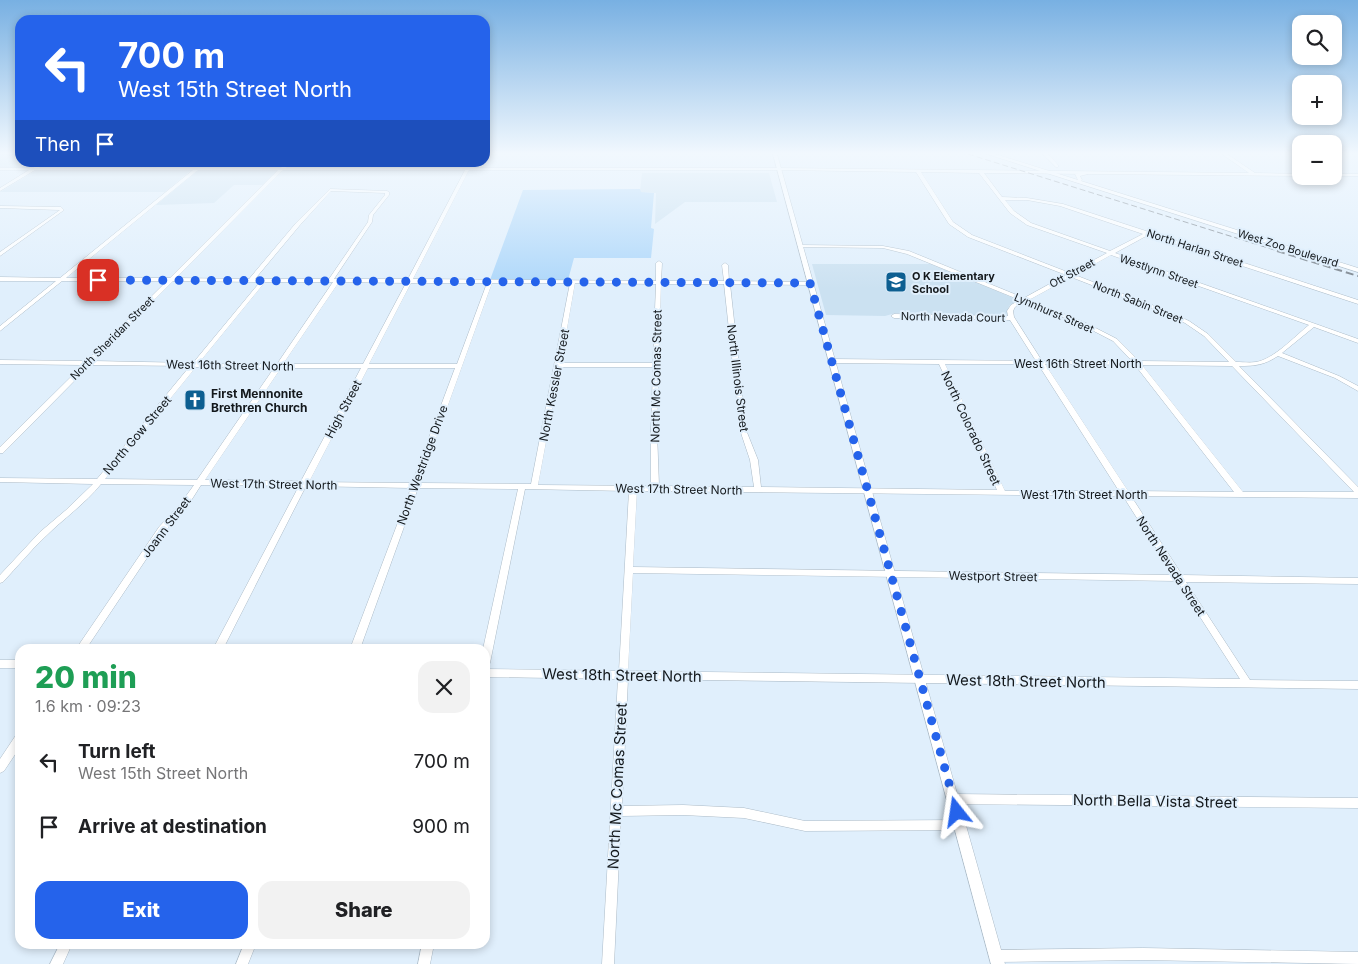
<!DOCTYPE html>
<html lang="en">
<head>
<meta charset="utf-8">
<style>
	:root { --surface:#fff; --page:#f2f2f2; --text:#202124; --muted:#757577; --accent:#2563eb }
	body { margin:0; font-family:Inter,sans-serif; background:var(--page); color:var(--text); height:100vh; display:flex; flex-direction:column; font-size:19px; white-space:nowrap }
	* { box-sizing:border-box; margin:0 }
	p { font-size:16px; color:var(--muted) }
	.icon { flex:none; width:28px; height:28px; fill:none; stroke:currentColor; stroke-width:2; stroke-linecap:round; stroke-linejoin:round }
	.map { position:relative; flex:1; overflow:hidden }
	.side { position:absolute; left:15px; top:644px; width:475px; height:305px; display:flex; flex-direction:column; background:var(--surface); border-radius:15px; box-shadow:0 2px 8px #0003 }
	.side>* { flex:none }
	.hud { position:absolute; left:15px; top:15px; width:475px; height:152px; border-radius:15px; box-shadow:0 2px 8px #0003; background:#2563eb; color:#fff; overflow:hidden }
	.buttons { position:absolute; left:1292px; top:15px; display:grid; gap:10px }
	.buttons a { display:grid; place-items:center; width:50px; height:50px; border-radius:10px; background:var(--surface); box-shadow:0 2px 8px #0003; font-size:25px }
	.pin { position:absolute; display:grid; place-items:center; width:42px; height:42px; color:#fff; margin:-21px; border-radius:10px; box-shadow:0 2px 8px #0006 }
	.me { position:absolute; width:55px; margin:-28px; rotate:345deg; stroke-linejoin:round; filter:drop-shadow(0 0 4px #0008) }
	.turn { display:flex; align-items:center; gap:18px; height:105px; padding:0 20px; font-size:22px }
	.turn .icon { width:65px; height:65px; stroke-width:2.5 }
	.turn b { display:block; font-size:35px; line-height:42px }
	.then { display:flex; align-items:center; height:48px; padding:0 20px; background:#0003; gap:10px; font-size:19px }
	.round { display:grid; place-items:center; flex:none; width:52px; height:52px; border-radius:15px; background:var(--page) }
	.overview { display:flex; align-items:center; justify-content:space-between; height:85px; padding:0 20px }
	h1 { font-size:30px; font-weight:800; line-height:38px; color:#1e9e55 }
	.button { display:flex; gap:10px; margin-top:auto; padding:10px 20px }
	.button a { flex:1; height:58px; border-radius:15px; background:var(--accent); color:#fff; font-size:20px; font-weight:800; line-height:58px; text-align:center }
	.button a+a { background:var(--page); color:var(--text) }
	ul { padding:0; list-style:none }
	li { display:flex; align-items:center; gap:15px; height:65px; padding:0 20px }
	li div { flex:1 }
	li b { display:block; font-size:19px }
	li em { font-style:normal }
	.map>svg:first-child { display:block }
	.built { fill:#cbe1f1 }
	.green { fill:#add7fa }
	.lines { fill:none; stroke-linecap:round; stroke-linejoin:round }
	.minor-casing { stroke:#acbbc7; stroke-width:1 }
	.major-casing { stroke:#acbbc7; stroke-width:1 }
	.minor { fill:#fff; fill-rule:evenodd }
	.major { fill:#fff; fill-rule:evenodd }
	.rail-far1 { stroke:#7a848d; stroke-width:1; stroke-dasharray:6 3; stroke-linecap:butt }
	.rail { stroke:#7a848d; stroke-width:2; stroke-dasharray:8 4; stroke-linecap:butt }
	.route { stroke:#2563eb; stroke-width:9; stroke-dasharray:0 16.2 }
	.labels { text-anchor:middle; dominant-baseline:central; stroke-width:4; stroke-linejoin:round; paint-order:stroke }
	.far-street-label { font-size:11px; fill:#13181c; stroke:#e0effc }
	.far-poi-label { font-size:11px; font-weight:bold; fill:#13181c; stroke:#e0effc; text-anchor:start }
	.street-label { font-size:12px; fill:#13181c; stroke:#e0effc }
	.poi-label { font-size:12px; font-weight:bold; fill:#13181c; stroke:#e0effc; text-anchor:start }
	.near-street-label { font-size:15px; fill:#13181c; stroke:#e0effc }
</style>
</head>
<body>
<div class="map">
<svg width="1358" height="964" viewBox="0 0 1358 964">
	<rect width="100%" height="100%" fill="#e0effc"/>
	<path class="built" d="M0,154H20V162L42,163L34,168L0,167Z
		M49,162H162V163L156,168L41,167Z
		M35,171H190L165,192H0Z
		M197,171H277L264,185H234L214,203L156,205Z
		M642,173H769L777,202H685L655,224L656,193L640,192Z
		M812,264H933L1018,300L1009,306L1007,315L1005,316L896,313L885,316L826,315Z"/>
	<path class="green" d="M640,189L641,192L654,193L651,228L654,229L651,258H574L568,280H490L523,190Z"/>
	<g class="lines">
		<g class="minor-casing">
			<path id="minor" d="M485,154H489L485,159Z
				M1043,154H1048L1058,165V167H1056Z
				M1222,154H1227L1255,173L1301,174V176L984,173L1002,197L1027,198L1063,204L1358,300V304L1148,235L1115,253L1358,339V343L1314,327L1282,353L1339,376L1358,386V391L1335,378L1278,356C1264,365 1256,366 1239,366L1358,487V498L1131,496L1182,575L1358,578V584L1186,582L1250,680L1358,681V689L628,679L622,806L683,805L744,808L805,821L960,820L964,821L966,825L964,829L960,830L805,831L744,818L683,815L621,816L614,964H602L618,679L485,677V669L619,671L629,491L525,489L490,663L488,666L485,667V649H483L518,489L418,488L360,649H350L411,488L306,486L223,649H213L299,486L201,485L187,507L165,531L86,649H76L159,527L181,503L194,485L101,484C85,504 63,519 45,537C30,551 17,567 3,582L0,583V575L40,532L66,510L93,484L0,482V478L97,479L190,366L90,365L3,453H0V447L83,365L0,364V360L86,361L167,281H62L0,331V326L56,281H0V277L60,278L193,170H35L0,191V188L29,170H0V168H33L41,162H47L39,168H281L286,162H291L286,168H779L1249,173ZM198,170H278L170,278H66ZM283,170H465L408,279H334L372,222L373,215L389,195V192L387,191L330,189L296,223L249,279L176,278ZM469,170H779L916,172L949,224L968,237L1066,275L1024,298L909,251L883,246L800,245L798,246L800,247L883,248L907,254L1020,300L1011,305L1007,311L1008,316L894,314L891,316L894,318L1010,320L1036,361L831,359L828,361L831,363L939,364L997,490L761,487L758,460L746,430L730,284L810,285L812,284V282L729,281L728,265L725,263L722,265L724,281H661L662,263L659,261L656,263V281L413,279ZM921,172L979,173L1010,213L1027,225L1107,253L1070,273L972,235L953,222ZM331,191L385,193V195L369,215L368,222L329,279H255L300,225ZM1005,200H1027L1060,206L1143,234L1110,251L1031,223L1014,211ZM1111,255L1309,325C1294,337 1274,359 1256,362C1250,363 1242,362 1236,362L1208,334L1189,321L1170,312L1075,275ZM1071,277L1166,314L1185,323L1204,336L1229,362L1139,361L1117,339L1086,323L1029,300ZM173,281L260,282L193,363L93,361ZM265,282H333L277,364H198ZM339,282L406,283L363,364H283ZM411,283H487L457,364H369ZM492,283H570L531,484L420,483ZM575,283L656,284L653,363H561ZM661,284H724L740,430L750,460L754,487L659,486L657,432ZM1025,302L1082,325L1113,341L1132,361H1042L1014,317L1013,311L1015,307ZM945,364H1038L1119,491H1005ZM1045,364L1135,365L1234,492L1128,491ZM1142,365L1232,366L1354,492H1243ZM196,367L274,368L197,480L105,479ZM560,367H653L651,432V486L538,485ZM281,368H361L301,481L205,480ZM368,368H455L412,483L309,482ZM637,491L1123,496L1173,575L633,567ZM633,573L1177,581L1240,679L628,671Z
				M1295,154H1301V157Z
				M1334,174H1358V176H1334Z
				M0,206L61,207L64,210L0,256V252L60,210L0,208Z
				M0,660H20V668H0Z
				M20,734V747L4,771L0,773V759L16,735Z
				M953,794L1358,798V808L953,804L949,803L948,799L949,795Z
				M60,944H72L63,964H50Z
				M244,944H256L248,964H236Z
				M422,944H434L430,964H418Z
				M1143,948L1358,952V964L1143,960L996,962L992,960L990,956L992,952L996,950Z"/>
		</g>
		<g class="major-casing">
			<path id="major" d="M773,154H777L1005,964H991Z
				M987,154H995L1078,180L1075,174L1088,172V174L1080,176L1082,180L1081,181L1358,268V272Z"/>
		</g>
		<use href="#minor" class="minor"/>
		<use href="#major" class="major"/>
		<path class="rail-far1" d="M968,154L1281,252"/>
		<path class="rail" d="M1277,251L1358,276"/>
	</g>
	<linearGradient id="sky" x2="0" y2="1"><stop stop-color="#78b0e2"/><stop offset="0.53" stop-color="#f1f8fe"/><stop offset="1" stop-color="#f1f8fe" stop-opacity="0"/></linearGradient>
	<rect width="1358" height="289" fill="url(#sky)"/>
	<g class="lines">
		<path class="route" d="M98,280L810,283L957,812"/>
	</g>
	<defs>
		<g id="school-square" transform="scale(1.125)"><rect x="-9" y="-9" width="18" height="18" rx="4" fill="#0d5f91" stroke="#e0effc"/><path d="M0-5L7-2L0 1L-7-2ZM-4 1L0 2.5L4 1V4Q0 6-4 4Z" fill="#fff"/></g>
		<g id="church-square" transform="scale(1.125)"><rect x="-9" y="-9" width="18" height="18" rx="4" fill="#0d5f91" stroke="#e0effc"/><path d="M-1.2-6h2.4v3.5h3.3v2.4h-3.3V6h-2.4V-.1h-3.3v-2.4h3.3Z" fill="#fff"/></g>
	</defs>
	<g fill-rule="evenodd">
		<use href="#school-square" x="896" y="282"/>
		<use href="#church-square" x="195" y="400"/>
	</g>
	<g class="labels">
		<g class="far-street-label">
			<text transform="translate(1195 248) rotate(18)">North Harlan Street</text>
			<text transform="translate(1288 248) rotate(17)">West Zoo Boulevard</text>
			<text transform="translate(1159 271) rotate(19)">Westlynn Street</text>
			<text transform="translate(1072 273) rotate(-28)">Ott Street</text>
			<text transform="translate(1138 302) rotate(22)">North Sabin Street</text>
			<text transform="translate(1054 313) rotate(23)">Lynnhurst Street</text>
			<text transform="translate(953 317) rotate(1)">North Nevada Court</text>
			<text transform="translate(112 338) rotate(-45)">North Sheridan Street</text>
		</g>
		<g class="far-poi-label">
			<text x="912" y="276">O K Elementary<tspan x="912" dy="13">School</tspan></text>
		</g>
		<g class="street-label">
			<text x="1078" y="363">West 16th Street North</text>
			<text transform="translate(230 365) rotate(1)">West 16th Street North</text>
			<text transform="translate(656 376) rotate(-89)">North Mc Comas Street</text>
			<text transform="translate(738 378) rotate(83)">North Illinois Street</text>
			<text transform="translate(554 385) rotate(-79)">North Kessler Street</text>
			<text transform="translate(343 409) rotate(-62)">High Street</text>
			<text transform="translate(971 428) rotate(65)">North Colorado Street</text>
			<text transform="translate(137 435) rotate(-50)">North Gow Street</text>
			<text transform="translate(422 465) rotate(-70)">North Westridge Drive</text>
			<text transform="translate(274 484) rotate(1)">West 17th Street North</text>
			<text transform="translate(679 489) rotate(1)">West 17th Street North</text>
			<text x="1084" y="494">West 17th Street North</text>
			<text transform="translate(166 527) rotate(-53)">Joann Street</text>
			<text transform="translate(1171 566) rotate(57)">North Nevada Street</text>
			<text transform="translate(993 576) rotate(1)">Westport Street</text>
		</g>
		<g class="poi-label">
			<text x="211" y="393">First Mennonite<tspan x="211" dy="14">Brethren Church</tspan></text>
		</g>
		<g class="near-street-label">
			<text transform="translate(622 675) rotate(1)">West 18th Street North</text>
			<text transform="translate(1026 681) rotate(1)">West 18th Street North</text>
			<text transform="translate(617 786) rotate(-87)">North Mc Comas Street</text>
			<text transform="translate(1155 801) rotate(1)">North Bella Vista Street</text>
		</g>
	</g>
</svg>
<div class="buttons">
<a><svg class="icon" aria-label="search" viewBox="0 0 24 24"><circle cx="10" cy="10" r="6"/><path d="M15 15l6 6"/></svg></a>
<a>+</a>
<a>−</a>
</div>
<div class="pin" style="left:98px;top:280px;background:#d93025"><svg class="icon" aria-label="arrive" viewBox="0 0 24 24"><path d="M6 21V4h12l-3 4 3 4H6"/></svg></div>
<svg class="me" style="left:957px;top:812px" viewBox="-20 -20 40 40"><path d="M0-17L14 15 0 8-14 15z" fill="#2563eb" stroke="#fff" stroke-width="4"/></svg>
<div class="hud">
<div class="turn"><svg class="icon" aria-label="left" viewBox="0 0 24 24"><path d="M17 20v-9H6M10 6l-5 5 5 5"/></svg><div><b>700 m</b>West 15th Street North</div></div>
<div class="then">Then<svg class="icon" aria-label="arrive" viewBox="0 0 24 24"><path d="M6 21V4h12l-3 4 3 4H6"/></svg></div>
</div>
<section class="side">
<div class="overview"><div><h1>20 min</h1><p>1.6 km · 09:23</p></div><a class="round"><svg class="icon" aria-label="close" viewBox="0 0 24 24"><path d="M6 6l12 12M18 6L6 18"/></svg></a></div>
<ul>
<li><svg class="icon" aria-label="left" viewBox="0 0 24 24"><path d="M17 20v-9H6M10 6l-5 5 5 5"/></svg><div><b>Turn left</b><p>West 15th Street North</p></div><em>700 m</em></li>
<li><svg class="icon" aria-label="arrive" viewBox="0 0 24 24"><path d="M6 21V4h12l-3 4 3 4H6"/></svg><div><b>Arrive at destination</b></div><em>900 m</em></li>
</ul>
<div class="button"><a>Exit</a><a>Share</a></div>
</section>
</div>
</body>
</html>
